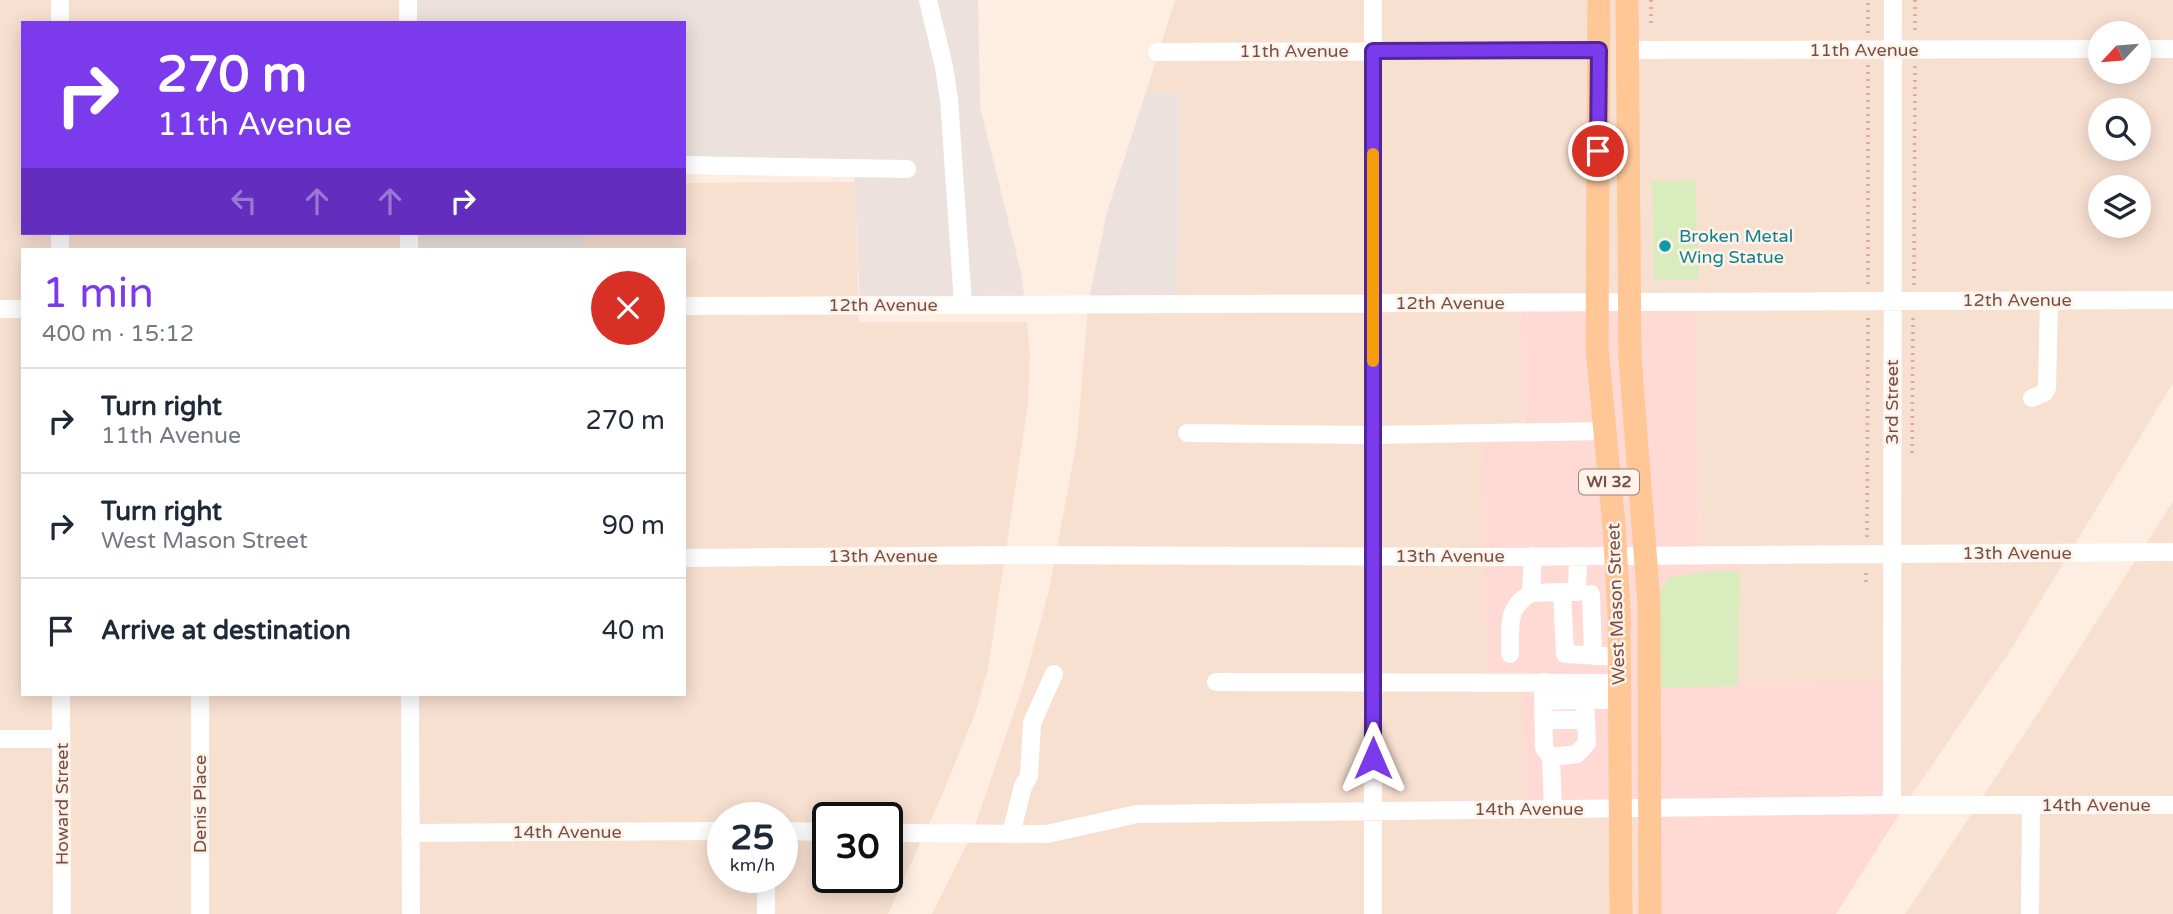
<!DOCTYPE html>
<html lang="en">
<head>
<meta charset="utf-8">
<style>
	:root { --surface:#fff; --page:#f6f6f7; --text:#1f2937; --muted:#747a83; --line:#e0e1e3; --accent:#7c3aed }
	body { margin:0; font-family:"Varela Round",sans-serif; background:var(--page); color:var(--text); height:100vh; display:flex; flex-direction:column; font-size:26px; white-space:nowrap }
	* { box-sizing:border-box; margin:0 }
	p { font-size:23px; color:var(--muted) }
	.icon { flex:none; width:38px; height:38px; fill:none; stroke:currentColor; stroke-width:2; stroke-linecap:round; stroke-linejoin:round }
	.map { position:relative; flex:1; overflow:hidden }
	.side { position:absolute; left:21px; top:248px; width:665px; height:448px; display:flex; flex-direction:column; background:var(--surface); border-radius:0px; box-shadow:0 4px 18px #0003 }
	.side>* { flex:none }
	.top-card { position:absolute; left:21px; top:21px; width:665px; height:214px; border-radius:0px; box-shadow:0 4px 18px #0003; background:#7c3aed; color:#fff; overflow:hidden }
	.needle { width:46px; rotate:244deg }
	.controls { position:absolute; left:2088px; top:21px; display:grid; gap:14px }
	.controls a { display:grid; place-items:center; width:63px; height:63px; border-radius:50%; background:var(--surface); box-shadow:0 4px 18px #0003; font-size:35px }
	.speed { position:absolute; left:707px; top:802px; display:flex; gap:14px; font-size:35px; font-weight:700; text-align:center }
	.speed>* { display:grid; place-content:center; width:91px; height:91px; border-radius:50%; background:var(--surface); box-shadow:0 4px 18px #0003; line-height:1 }
	.speed small { font-size:18px; font-weight:400 }
	.speed .limit { border:4px solid #111; border-radius:10px; background:#fff; color:#111 }
	.pin { position:absolute; display:grid; place-items:center; width:60px; height:60px; color:#fff; margin:-30px; border:4px solid #fff; border-radius:50%; box-shadow:0 2px 7px #0007 }
	.me { position:absolute; width:77px; margin:-38px; rotate:0deg; stroke-linejoin:round; filter:drop-shadow(0 0 5px #0008) }
	.turn { display:flex; align-items:center; gap:24px; height:147px; padding:0 21px; font-size:32px }
	.turn .icon { width:91px; height:91px; stroke-width:2.5 }
	.turn b { display:block; font-size:49px; line-height:60px }
	.lanes { display:flex; align-items:center; height:66px; padding:0 21px; background:#0003; justify-content:center; gap:35px; direction:ltr }
	.lanes .off { opacity:.35 }
	.round { display:grid; place-items:center; flex:none; width:74px; height:74px; border-radius:37px; background:var(--page) }
	.head { display:flex; align-items:center; justify-content:space-between; height:119px; padding:0 21px }
	h1 { font-size:42px; font-weight:600; line-height:52px; color:var(--accent) }
	ul { padding:0; list-style:none }
	li { display:flex; align-items:center; gap:21px; height:105px; padding:0 21px; border-top:2px solid var(--line) }
	li div { flex:1 }
	li b { display:block; font-size:26px }
	li em { font-style:normal }
	.map>svg:first-child { display:block }
	.residential { fill:#f8e0d1; fill-rule:evenodd }
	.commercial { fill:#ffd9d3 }
	.industrial { fill:#ece1dc }
	.green { fill:#d9ecbe }
	.lines { fill:none; stroke-linecap:round; stroke-linejoin:round }
	.path { stroke:#daa799; stroke-width:3.5; stroke-dasharray:2 5; stroke-linecap:butt }
	.minor { stroke:#fff; stroke-width:18 }
	.major { stroke:#ffc696; stroke-width:23 }
	.route-casing { stroke:#51269a; stroke-width:18 }
	.route { stroke:#7c3aed; stroke-width:12 }
	.slow { stroke:#f59e0b; stroke-width:12 }
	.culture-dot { fill:#0f9aa8; stroke:#fff2e8; stroke-width:2.5 }
	.labels { text-anchor:middle; dominant-baseline:central; stroke-width:5; stroke-linejoin:round; paint-order:stroke }
	.shield { fill:#fff2e8; stroke:#a08077; stroke-width:2 }
	.shield-label { font-size:16px; font-weight:bold; fill:#774f46 }
	.street-label { font-size:18px; fill:#774f46; stroke:#fff2e8 }
	.culture-label { font-size:18px; fill:#0d838f; stroke:#fff2e8; text-anchor:start }
</style>
</head>
<body>
<div class="map">
<svg width="2173" height="914" viewBox="0 0 2173 914">
	<rect width="100%" height="100%" fill="#feede1"/>
	<path class="residential" d="M0,0H401V23H23V233H401V250H23V695H684V250H583L584,233H684V183L855,182L859,322H1027L1030,353L1028,404L988,669L975,714L943,793L888,914H0ZM723,817H782V877H723ZM828,817H887V877H828Z
		M1175,0H2173V383L2011,649L1905,805H1892V680L1739,685L1740,555H1702L1698,509L1520,304L1525,433L1523,682L1638,808L1636,914H932L972,834L1023,686L1049,590L1077,440L1088,304L1181,94L1146,92ZM2100,33H2138V72H2100ZM2100,110H2138V149H2100ZM2100,187H2138V226H2100Z
		M2173,501V914H1905L2039,712Z"/>
	<path class="commercial" d="M1520,303H1694L1698,509L1702,554H1740L1739,685L1893,679L1892,804L1905,805L1836,914H1636L1638,808L1526,809L1522,682L1487,681L1481,433L1525,432Z"/>
	<path class="industrial" d="M408,0H978L980,107L1021,272L1025,304L860,305L854,168L684,165V23H408Z
		M1146,92L1181,93L1178,304H1088L1107,212Z
		M409,233H584V250H409Z"/>
	<path class="green" d="M1695,180L1699,280H1654L1652,181Z
		M1712,571H1740L1738,686L1661,688L1659,592L1670,577Z"/>
	<g class="lines">
		<path class="path" d="M1651,0V27
			M1915,0V33
			M1868,33V0
			M1868,65V285
			M1914,285L1915,65
			M1912,453L1913,317
			M1867,537L1868,317
			M1866,582V569"/>
		<path class="minor" d="M60,0V23
			M408,0V23
			M928,0L944,67L949,99L963,304
			M2138,49H2173
			M1627,50L2100,49
			M1157,52L1599,50
			M684,165L907,169
			M60,233V250
			M409,233V250
			M684,306L2173,300
			M0,309H23
			M2032,398L2044,393L2047,388L2049,300
			M1187,433L1373,435L1604,431
			M1533,556L1531,593L1562,592L1565,654L1621,657
			M684,558L1019,555L1486,557L2173,552
			M1562,592H1577L1578,556
			M1591,594L1593,656
			M1510,654C1511,626 1505,609 1531,593
			M1216,682L1621,683
			M1543,682L1544,748L1551,757
			M61,695L62,914
			M200,695V914
			M410,695L411,914
			M1543,701L1585,700V690
			M1543,720H1585
			M0,739H61
			M1892,805L1893,0
			M1553,809L1551,757L1577,754L1587,743L1585,700H1620
			M782,831L828,832
			M410,833L723,831
			M887,833L1047,834L1137,814L1892,805H2173
			M1011,834L1023,786L1029,776L1032,723L1054,674
			M766,877V914
			M1373,914V0
			M2030,914L2031,805"/>
		<path class="major" d="M1599,0L1597,348L1614,526L1619,612L1621,914
			M1627,0L1630,358L1649,603L1650,914"/>
	</g>
	<g class="lines">
		<g class="route-casing">
			<path id="route" d="M1373,758V51L1599,50L1598,151"/>
		</g>
		<use href="#route" class="route"/>
		<path class="slow" d="M1373,361V154"/>
	</g>
	<circle class="culture-dot" cx="1665" cy="246" r="7"/>
	<g class="labels">
		<rect class="shield" x="1579" y="469.5" width="60" height="25" rx="5"/>
		<g class="shield-label">
			<text x="1609" y="482">WI 32</text>
		</g>
		<g class="street-label">
			<text x="1864" y="50">11th Avenue</text>
			<text x="1294" y="51">11th Avenue</text>
			<text x="2017" y="300">12th Avenue</text>
			<text x="1450" y="303">12th Avenue</text>
			<text x="883" y="305">12th Avenue</text>
			<text transform="translate(1892 402) rotate(-90)">3rd Street</text>
			<text x="2017" y="553">13th Avenue</text>
			<text x="883" y="556">13th Avenue</text>
			<text x="1450" y="556">13th Avenue</text>
			<text transform="translate(1616 604) rotate(-92)">West Mason Street</text>
			<text transform="translate(62 804) rotate(-90)">Howard Street</text>
			<text transform="translate(200 804) rotate(-90)">Denis Place</text>
			<text x="2096" y="805">14th Avenue</text>
			<text x="1529" y="809">14th Avenue</text>
			<text x="567" y="832">14th Avenue</text>
		</g>
		<g class="culture-label">
			<text x="1679" y="236">Broken Metal<tspan x="1679" dy="21">Wing Statue</tspan></text>
		</g>
	</g>
</svg>
<div class="controls">
<a><svg class="needle" viewBox="-14 -14 28 28"><path d="M0-13l5 13h-10z" fill="#e53935"/><path d="M0 13l5-13h-10z" fill="#747a83"/></svg></a>
<a><svg class="icon" aria-label="search" viewBox="0 0 24 24"><circle cx="10" cy="10" r="6"/><path d="M15 15l6 6"/></svg></a>
<a><svg class="icon" aria-label="layers" viewBox="0 0 24 24"><path d="M12 4l9 5-9 5-9-5zM3 14l9 5 9-5"/></svg></a>
</div>
<div class="speed"><div>25<small>km/h</small></div><div class="limit">30</div></div>
<div class="pin" style="left:1598px;top:151px;background:#d93025"><svg class="icon" aria-label="arrive" viewBox="0 0 24 24"><path d="M6 21V4h12l-3 4 3 4H6"/></svg></div>
<svg class="me" style="left:1373px;top:758px" viewBox="-20 -20 40 40"><path d="M0-17L14 15 0 8-14 15z" fill="#7c3aed" stroke="#fff" stroke-width="4"/></svg>
<div class="top-card">
<div class="turn"><svg class="icon" aria-label="right" viewBox="0 0 24 24"><path d="M7 20v-9h11M14 6l5 5-5 5"/></svg><div><b>270 m</b>11th Avenue</div></div>
<div class="lanes"><svg class="icon off" aria-label="left" viewBox="0 0 24 24"><path d="M17 20v-9H6M10 6l-5 5 5 5"/></svg><svg class="icon off" aria-label="ahead" viewBox="0 0 24 24"><path d="M12 20V5M6 11l6-6 6 6"/></svg><svg class="icon off" aria-label="ahead" viewBox="0 0 24 24"><path d="M12 20V5M6 11l6-6 6 6"/></svg><svg class="icon" aria-label="right" viewBox="0 0 24 24"><path d="M7 20v-9h11M14 6l5 5-5 5"/></svg></div>
</div>
<section class="side">
<div class="head"><div><h1>1 min</h1><p>400 m · 15:12</p></div><a class="round" style="background:#d93025;color:#fff"><svg class="icon" aria-label="close" viewBox="0 0 24 24"><path d="M6 6l12 12M18 6L6 18"/></svg></a></div>
<ul>
<li><svg class="icon" aria-label="right" viewBox="0 0 24 24"><path d="M7 20v-9h11M14 6l5 5-5 5"/></svg><div><b>Turn right</b><p>11th Avenue</p></div><em>270 m</em></li>
<li><svg class="icon" aria-label="right" viewBox="0 0 24 24"><path d="M7 20v-9h11M14 6l5 5-5 5"/></svg><div><b>Turn right</b><p>West Mason Street</p></div><em>90 m</em></li>
<li><svg class="icon" aria-label="arrive" viewBox="0 0 24 24"><path d="M6 21V4h12l-3 4 3 4H6"/></svg><div><b>Arrive at destination</b></div><em>40 m</em></li>
</ul>
</section>
</div>
</body>
</html>
